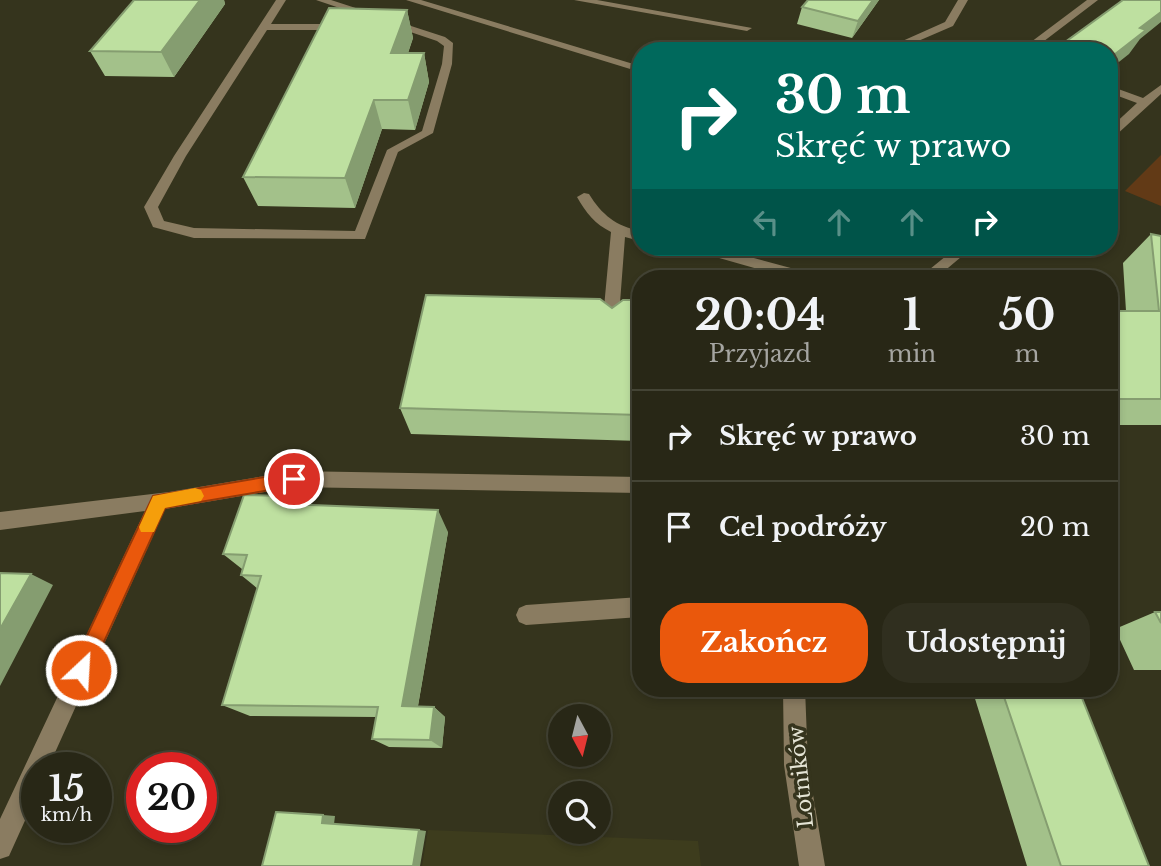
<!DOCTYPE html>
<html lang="pl">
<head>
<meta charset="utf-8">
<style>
	:root { --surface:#282716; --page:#302f1f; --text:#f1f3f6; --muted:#a5a5a1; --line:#444435; --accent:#ea580c }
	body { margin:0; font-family:"Libre Baskerville",serif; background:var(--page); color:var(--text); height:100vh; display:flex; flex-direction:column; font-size:26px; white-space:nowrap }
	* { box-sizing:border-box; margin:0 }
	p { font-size:23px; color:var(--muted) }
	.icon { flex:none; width:38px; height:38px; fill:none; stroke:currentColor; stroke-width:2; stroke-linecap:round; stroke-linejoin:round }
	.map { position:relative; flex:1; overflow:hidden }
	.drawer { position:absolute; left:632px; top:270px; width:486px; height:427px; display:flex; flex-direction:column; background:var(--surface); border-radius:28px; box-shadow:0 4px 10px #0003,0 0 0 2px var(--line) }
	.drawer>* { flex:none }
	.top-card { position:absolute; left:632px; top:42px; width:486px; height:214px; border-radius:28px; box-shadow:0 4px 10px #0003,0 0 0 2px var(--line); background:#00695c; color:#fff; overflow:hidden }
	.needle { width:46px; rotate:173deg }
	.controls { position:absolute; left:548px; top:704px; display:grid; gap:14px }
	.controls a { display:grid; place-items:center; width:63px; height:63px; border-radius:50%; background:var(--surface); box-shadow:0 4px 10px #0003,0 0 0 2px var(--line); font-size:35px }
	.speed { position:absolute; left:21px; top:752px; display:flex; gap:14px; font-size:35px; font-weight:700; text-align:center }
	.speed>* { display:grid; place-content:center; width:91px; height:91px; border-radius:50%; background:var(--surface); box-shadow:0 4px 10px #0003,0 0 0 2px var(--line); line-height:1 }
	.speed small { font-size:18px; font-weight:400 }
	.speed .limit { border:10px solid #d22; background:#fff; color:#111 }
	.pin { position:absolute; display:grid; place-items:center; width:60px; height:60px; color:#fff; margin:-30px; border:4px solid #fff; border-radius:50%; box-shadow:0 2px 7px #0007 }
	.me { position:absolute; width:77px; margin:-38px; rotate:25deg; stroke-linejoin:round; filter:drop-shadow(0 0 5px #0008) }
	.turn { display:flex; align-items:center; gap:24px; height:147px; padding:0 28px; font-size:32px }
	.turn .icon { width:91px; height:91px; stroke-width:2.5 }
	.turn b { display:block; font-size:49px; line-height:60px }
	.lanes { display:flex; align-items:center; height:66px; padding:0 28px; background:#0003; justify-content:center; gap:35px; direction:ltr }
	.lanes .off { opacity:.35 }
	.eta { display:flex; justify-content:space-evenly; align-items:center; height:119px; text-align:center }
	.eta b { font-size:42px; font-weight:800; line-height:49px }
	.action { display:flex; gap:14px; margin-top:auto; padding:14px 28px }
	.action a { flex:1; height:80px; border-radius:28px; background:var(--accent); color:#fff; font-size:28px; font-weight:800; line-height:80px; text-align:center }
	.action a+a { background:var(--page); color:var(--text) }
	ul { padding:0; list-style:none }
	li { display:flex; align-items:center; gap:21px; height:91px; padding:0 28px; border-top:2px solid var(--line) }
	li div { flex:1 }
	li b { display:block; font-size:26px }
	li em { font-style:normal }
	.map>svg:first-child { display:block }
	.built { fill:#3d3c1d }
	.green { fill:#623a16 }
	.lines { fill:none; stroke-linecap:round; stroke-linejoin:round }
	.minor { fill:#8a7c61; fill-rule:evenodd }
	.wall { fill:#a3c18a }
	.shaded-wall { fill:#859d70 }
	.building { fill:#bee0a0; stroke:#859d70; stroke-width:2 }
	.route { fill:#ea580c; stroke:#983908; stroke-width:2 }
	.slow { fill:#f59e0b }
	.labels { text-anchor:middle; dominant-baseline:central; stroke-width:7; stroke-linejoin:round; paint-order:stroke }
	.near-street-label { font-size:21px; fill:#e4e4d5; stroke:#35341d }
</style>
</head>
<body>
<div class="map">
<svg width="1161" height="866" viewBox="0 0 1161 866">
	<rect width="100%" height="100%" fill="#35341d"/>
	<path class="built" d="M428,830L698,841L701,866H422Z"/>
	<path class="green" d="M1161,155V206L1125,191Z"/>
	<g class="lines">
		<path class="minor" d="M276,0H286L271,24H341L346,27L341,30H267L186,156L158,207L164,221L194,228L355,231L387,150L422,131L442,64L444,46L437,41L316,0H331L445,37L453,43L452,64L433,133L398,152L365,239L194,238L153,227L144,207L174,156Z
			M406,0H421L640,66V72Z
			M574,0H597L752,28L747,31Z
			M958,0H968L953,26L895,51H880L945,22Z
			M1087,0H1098L1031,51H1019Z
			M1161,85V94L1114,137L1110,138V128L1137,103L1110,93V86L1143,98Z
			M584,193L589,194C602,215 616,226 640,231V241L625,237L618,329L610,335L602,329L611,232C595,224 586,213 577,197Z
			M689,247H713L813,274L815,278H790L691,250Z
			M957,247H973L936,278H919Z
			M294,471L640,477V493L294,487L165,509L48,768H37V794L9,856L0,859V819L145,511L0,530V512L169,492Z
			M640,597V617L526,625L519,622L516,615L519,608L526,605Z
			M783,688H805L808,765L825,866H799L784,765Z"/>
	</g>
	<path class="wall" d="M134,0H224L225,4L174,77L105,76L90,51Z
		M808,0H879L852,38L797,24L802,7Z
		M407,10L413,38L408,53H424L429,82L415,130L382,129L355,208L258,206L243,177Z
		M1151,234L1161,236V425H1110V311H1126L1123,263Z
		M640,300V441L411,434L400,408L612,308Z
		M288,496L295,504L448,532L418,706L434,707L445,717L442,748L389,747L372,739L376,717L250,716L222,705L258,589L241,575L242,569L223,554Z
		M1155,612H1161V670H1134L1115,629Z
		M977,688H1001L1149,866H1027L972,689Z"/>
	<path class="shaded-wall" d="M200,0H224L225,4L174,77L161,52Z
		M873,0H879L852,38L858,21Z
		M407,10L413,38L398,82L391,53Z
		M1161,12V22L1140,39L1129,54L1110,69V58L1140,28Z
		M424,53L429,82L415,130L408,100Z
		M374,100L382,129L355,208L345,178Z
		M288,496L308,519L286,504Z
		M438,510L448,532L416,717L402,706Z
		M31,574L53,585L0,686V629Z
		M434,707L445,717L442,748L430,740Z
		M323,815L335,816L334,824L322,823Z
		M419,830L426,831L420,866H413Z"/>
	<path class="building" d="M134,0H200L161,52L90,51Z
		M808,0H873L858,21L802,7Z
		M1123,0H1161V12L1140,28L1146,30L1110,58V51H1026L1037,43L1054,50Z
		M329,8L407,10L391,53H424L408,100H374L345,178L243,177Z
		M1151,234L1161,236V399H1110V311H1159Z
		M426,295L600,299L612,308L623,300H640V415L400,408Z
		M244,495L288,496L286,504L438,510L402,706L434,707L430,740L372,739L378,707L222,705L261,576L241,575L247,555L223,554Z
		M0,573L31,574L0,629Z
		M1155,612H1161V623Z
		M1001,688H1078L1149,866H1061Z
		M276,812L323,815L322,823L419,830L413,866H262Z"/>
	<path class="route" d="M294,472L303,479L294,486L165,508L88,677L81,680L74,677L71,670L74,663L153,496Z"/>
	<path class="slow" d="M195,488L201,490L204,496L201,501L165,508L154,532H141L139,527L153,496Z"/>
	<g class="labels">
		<g class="near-street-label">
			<text transform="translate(801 777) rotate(-96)">Lotników</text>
		</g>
	</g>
</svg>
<div class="controls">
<a><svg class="needle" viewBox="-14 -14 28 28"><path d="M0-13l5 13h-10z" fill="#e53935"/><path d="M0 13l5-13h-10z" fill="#a5a5a1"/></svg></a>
<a><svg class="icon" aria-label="search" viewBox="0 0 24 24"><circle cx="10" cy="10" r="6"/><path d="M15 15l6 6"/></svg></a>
</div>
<div class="speed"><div>15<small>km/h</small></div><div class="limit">20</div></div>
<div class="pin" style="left:294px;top:479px;background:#d93025"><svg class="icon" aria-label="arrive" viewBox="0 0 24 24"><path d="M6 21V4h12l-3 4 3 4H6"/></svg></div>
<svg class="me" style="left:81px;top:670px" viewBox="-20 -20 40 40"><circle r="17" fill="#ea580c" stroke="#fff" stroke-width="3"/><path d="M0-11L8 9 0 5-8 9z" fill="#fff"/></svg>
<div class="top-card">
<div class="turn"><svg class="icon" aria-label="right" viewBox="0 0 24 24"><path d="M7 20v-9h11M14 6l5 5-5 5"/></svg><div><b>30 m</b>Skręć w prawo</div></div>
<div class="lanes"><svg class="icon off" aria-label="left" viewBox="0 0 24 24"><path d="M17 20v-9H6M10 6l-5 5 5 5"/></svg><svg class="icon off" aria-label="ahead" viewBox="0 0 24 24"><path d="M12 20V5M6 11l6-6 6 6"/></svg><svg class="icon off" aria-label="ahead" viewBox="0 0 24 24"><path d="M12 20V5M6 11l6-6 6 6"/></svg><svg class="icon" aria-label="right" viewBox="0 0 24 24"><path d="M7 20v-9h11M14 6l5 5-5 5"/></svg></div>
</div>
<section class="drawer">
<div class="eta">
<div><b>20:04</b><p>Przyjazd</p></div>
<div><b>1</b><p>min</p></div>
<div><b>50</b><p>m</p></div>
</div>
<ul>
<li><svg class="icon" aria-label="right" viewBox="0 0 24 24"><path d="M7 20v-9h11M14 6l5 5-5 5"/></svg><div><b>Skręć w prawo</b></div><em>30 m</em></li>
<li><svg class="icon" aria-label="arrive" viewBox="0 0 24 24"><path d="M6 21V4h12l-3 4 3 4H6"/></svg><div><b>Cel podróży</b></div><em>20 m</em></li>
</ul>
<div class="action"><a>Zakończ</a><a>Udostępnij</a></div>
</section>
</div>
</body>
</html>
